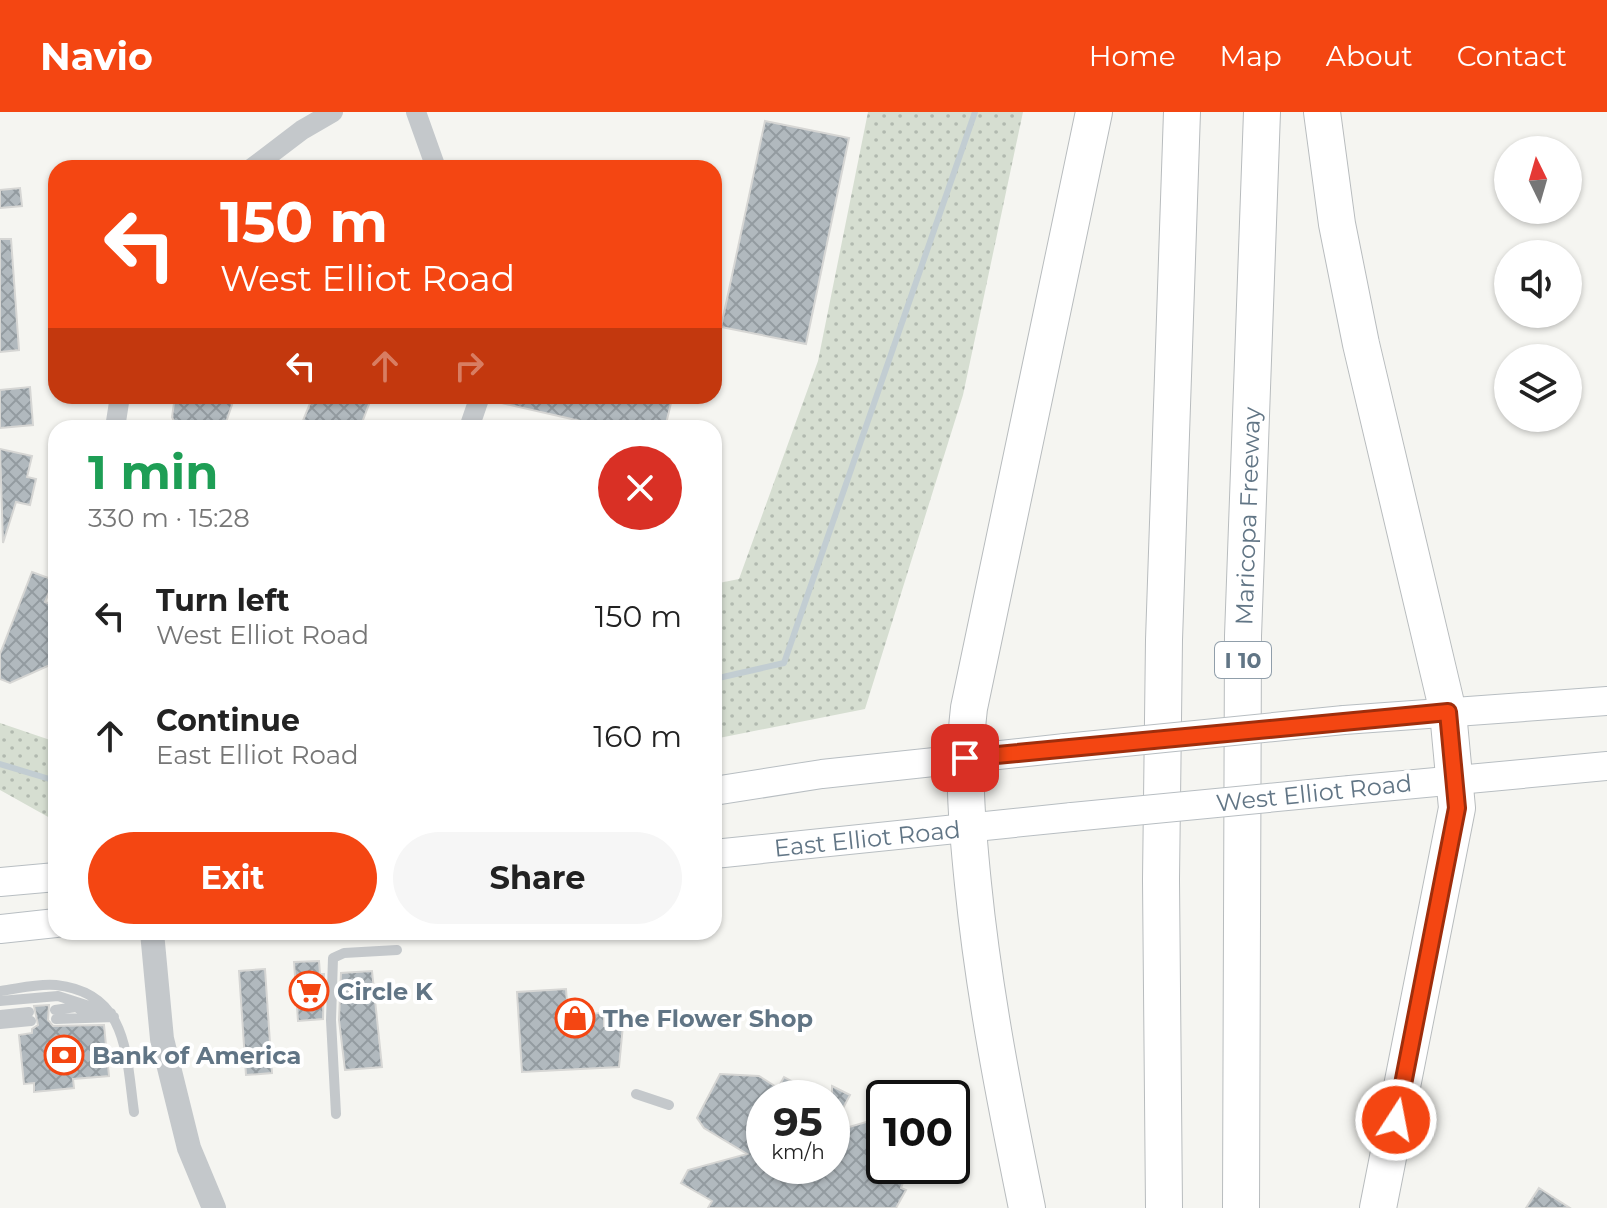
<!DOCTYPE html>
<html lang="en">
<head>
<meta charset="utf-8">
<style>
	:root { --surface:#fff; --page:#f6f6f6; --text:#222; --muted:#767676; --accent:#f44612 }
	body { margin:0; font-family:Montserrat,sans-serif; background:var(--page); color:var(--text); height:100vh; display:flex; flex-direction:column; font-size:30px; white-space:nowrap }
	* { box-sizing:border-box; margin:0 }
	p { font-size:26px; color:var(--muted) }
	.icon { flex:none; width:44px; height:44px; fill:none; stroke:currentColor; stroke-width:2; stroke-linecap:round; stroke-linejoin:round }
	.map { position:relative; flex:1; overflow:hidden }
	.side { position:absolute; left:48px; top:308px; width:674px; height:520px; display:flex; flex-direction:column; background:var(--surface); border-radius:24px; box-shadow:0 2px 6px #0004 }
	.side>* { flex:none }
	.top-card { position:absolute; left:48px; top:48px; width:674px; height:244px; border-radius:24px; box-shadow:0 2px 6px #0004; background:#f44612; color:#fff; overflow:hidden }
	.needle { width:52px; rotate:355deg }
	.tools { position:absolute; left:1494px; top:24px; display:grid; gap:16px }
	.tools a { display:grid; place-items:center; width:88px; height:88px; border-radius:50%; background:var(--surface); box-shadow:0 2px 6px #0004; font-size:40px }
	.speed { position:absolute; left:746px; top:968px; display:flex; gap:16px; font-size:40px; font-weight:700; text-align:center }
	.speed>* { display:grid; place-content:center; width:104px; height:104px; border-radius:50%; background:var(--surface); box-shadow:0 2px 6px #0004; line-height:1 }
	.speed small { font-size:20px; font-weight:400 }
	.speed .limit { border:4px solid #111; border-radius:12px; background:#fff; color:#111 }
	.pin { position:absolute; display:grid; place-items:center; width:68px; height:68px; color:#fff; margin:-34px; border-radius:16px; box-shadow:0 4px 12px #0006 }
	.me { position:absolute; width:88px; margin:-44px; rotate:11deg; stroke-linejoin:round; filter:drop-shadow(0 0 6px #0008) }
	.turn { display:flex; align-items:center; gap:28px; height:168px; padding:0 40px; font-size:36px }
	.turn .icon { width:104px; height:104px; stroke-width:2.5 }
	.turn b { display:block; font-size:56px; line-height:68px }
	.lanes { display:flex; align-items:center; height:76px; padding:0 40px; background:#0003; justify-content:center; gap:40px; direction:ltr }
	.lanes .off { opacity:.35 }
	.round { display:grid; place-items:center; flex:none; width:84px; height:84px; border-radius:42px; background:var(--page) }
	.summary { display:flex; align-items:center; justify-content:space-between; height:136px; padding:0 40px }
	h1 { font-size:48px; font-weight:700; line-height:60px; color:#1e9e55 }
	.cta { display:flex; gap:16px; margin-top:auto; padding:16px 40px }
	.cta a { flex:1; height:92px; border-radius:48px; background:var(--accent); color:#fff; font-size:32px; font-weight:700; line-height:92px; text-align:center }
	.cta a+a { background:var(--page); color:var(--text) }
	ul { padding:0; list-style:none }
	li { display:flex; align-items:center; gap:24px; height:120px; padding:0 40px }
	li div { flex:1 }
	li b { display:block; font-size:30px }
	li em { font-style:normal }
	header { display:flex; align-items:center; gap:48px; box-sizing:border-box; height:112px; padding:0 40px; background:var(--accent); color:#fff }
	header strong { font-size:38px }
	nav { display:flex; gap:44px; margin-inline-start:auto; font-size:28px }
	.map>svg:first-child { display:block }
	.grass { fill:url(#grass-dots) }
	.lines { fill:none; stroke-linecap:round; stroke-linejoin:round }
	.stream { stroke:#c2cdd2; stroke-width:6 }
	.building { fill:url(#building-cross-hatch); stroke:#d6d6d4; stroke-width:2 }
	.secondary-casing { stroke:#b8bec2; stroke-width:30 }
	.motorway-casing { stroke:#b8bcbe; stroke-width:38 }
	.service { stroke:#c4c8cb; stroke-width:10 }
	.minor { stroke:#c4c8cb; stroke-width:20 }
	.tertiary { stroke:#c4c8cb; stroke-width:24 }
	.secondary { stroke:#fff; stroke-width:28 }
	.motorway { stroke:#fff; stroke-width:36 }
	.secondary-bridge-casing { stroke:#b8bec2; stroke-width:30; stroke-linecap:butt }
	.secondary-bridge { stroke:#fff; stroke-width:28 }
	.route-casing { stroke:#9f2e0c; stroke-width:20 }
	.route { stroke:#f44612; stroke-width:14 }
	.labels { text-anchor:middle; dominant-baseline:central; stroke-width:8; stroke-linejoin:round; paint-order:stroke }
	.shield { fill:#fff; stroke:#909eaa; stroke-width:2 }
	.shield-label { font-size:22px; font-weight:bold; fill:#617585 }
	.street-label { font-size:24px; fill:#617585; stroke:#fff }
	.poi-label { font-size:24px; font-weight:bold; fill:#617585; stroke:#fff; text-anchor:start }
</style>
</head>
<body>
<header>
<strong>Navio</strong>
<nav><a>Home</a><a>Map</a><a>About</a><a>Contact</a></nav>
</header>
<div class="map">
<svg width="1607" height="1096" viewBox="0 0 1607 1096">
	<defs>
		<pattern id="grass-dots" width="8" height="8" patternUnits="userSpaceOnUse" patternTransform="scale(2)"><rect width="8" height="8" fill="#d6ded1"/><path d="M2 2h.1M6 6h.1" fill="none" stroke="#b1b9af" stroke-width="1.8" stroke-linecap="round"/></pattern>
		<pattern id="building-cross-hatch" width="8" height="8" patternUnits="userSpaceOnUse" patternTransform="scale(2)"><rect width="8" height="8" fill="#b1b9be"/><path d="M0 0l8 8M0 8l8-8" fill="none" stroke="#939ba0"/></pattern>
	</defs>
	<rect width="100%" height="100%" fill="#f5f5f1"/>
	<path class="grass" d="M868,0H1023L963,283L865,597L714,627V472L739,467L818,249Z
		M0,611L56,630V705L50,706L0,678Z"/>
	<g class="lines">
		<path class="stream" d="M714,567L784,551L975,0
			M0,652L56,669"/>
	</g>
	<path class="building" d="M765,9L849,26L806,232L721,215Z
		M20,76L22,94L0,96V78Z
		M0,127H11L19,238L0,240Z
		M30,275L33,313L0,316V278Z
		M175,284H235L224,316H177L172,305Z
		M313,284H372L360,316H300Z
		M498,284H669L667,290L671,291L665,316H611L497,290Z
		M0,337L32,344L27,365L36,367L30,393L16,390L3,431Z
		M32,460L54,468L45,490L56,494V537L50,553L10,571L0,567V542Z
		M319,849L320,862H324L323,907L298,909L294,850Z
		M265,857L272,961L246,963L239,859Z
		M372,859L382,955L345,958L339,908L341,861Z
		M566,877L568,903L604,901V914L623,913L619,955L522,960L517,880Z
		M49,893L48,908L53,914L104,913L109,964L73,967L74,976L34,980V971L24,972L19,923L32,921V917L38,913L34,894Z
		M720,962L759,964L778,976L784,965L823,986H764V1054H832V1020L873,1008L875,1019L884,1023V1054H900L904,1068L901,1076L906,1078L896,1096H708L712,1089L681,1071L688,1058L747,1042L704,1016L697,1006Z
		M832,974L850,983L832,1017Z
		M1539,1076L1570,1096H1526Z"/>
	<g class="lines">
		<g class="secondary-casing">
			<g id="secondary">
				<path d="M1344,608L1607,589"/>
				<path d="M1350,678L1607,654"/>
				<path d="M714,679L822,662L1065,636"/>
				<path id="s1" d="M714,742L1072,705"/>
				<path d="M0,770L56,765"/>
				<path d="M0,817L56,811"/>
			</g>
		</g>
		<g class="motorway-casing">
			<g id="motorway">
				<path d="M1322,0L1337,112L1361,232L1448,600L1457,696L1378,1096"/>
				<path d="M1027,1096C1005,988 984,882 973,772C967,713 962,655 969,596L1094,0"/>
				<path d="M1164,1096L1161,768L1164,528L1182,0"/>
				<path id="s2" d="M1241,1096L1243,524L1262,0"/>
			</g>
		</g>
		<path class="service" d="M0,879C17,877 38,871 56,873C128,881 126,942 134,1000
			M0,889L58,884L111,901
			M55,898L76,895L91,904
			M0,903L29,900
			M56,907L114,905
			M0,912L31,909
			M636,982L669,993
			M336,1002L331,908L333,846L344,841L397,838"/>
		<path class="minor" d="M416,0L436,56
			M252,56L302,18L333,0
			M115,316L120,284
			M469,316L480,284"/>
		<path class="tertiary" d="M152,820L162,927L189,1036L214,1096"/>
		<use href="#secondary" class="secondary"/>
		<use href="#motorway" class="motorway"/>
		<g class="secondary-bridge-casing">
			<path id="secondary-bridge" d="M1065,636L1344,608
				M1072,705L1350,678"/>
		</g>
		<use href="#secondary-bridge" class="secondary-bridge"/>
	</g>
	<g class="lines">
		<g class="route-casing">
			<path id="route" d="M965,646L1448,600L1457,696L1396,1008"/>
		</g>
		<use href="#route" class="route"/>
	</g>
	<defs>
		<g id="supermarket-ring" transform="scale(2)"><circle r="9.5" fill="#fff" stroke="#f44612" stroke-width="1.5"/><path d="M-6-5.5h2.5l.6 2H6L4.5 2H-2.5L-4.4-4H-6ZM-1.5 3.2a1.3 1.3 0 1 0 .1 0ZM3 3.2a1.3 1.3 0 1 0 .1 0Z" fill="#f44612"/></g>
		<g id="shop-ring" transform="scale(2)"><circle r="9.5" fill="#fff" stroke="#f44612" stroke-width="1.5"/><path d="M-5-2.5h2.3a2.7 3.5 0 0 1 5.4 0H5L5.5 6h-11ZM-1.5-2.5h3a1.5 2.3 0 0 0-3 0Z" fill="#f44612"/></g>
		<g id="bank-ring" transform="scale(2)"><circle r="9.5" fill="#fff" stroke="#f44612" stroke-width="1.5"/><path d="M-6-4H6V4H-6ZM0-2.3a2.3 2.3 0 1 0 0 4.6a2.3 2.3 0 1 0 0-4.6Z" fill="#f44612"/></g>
	</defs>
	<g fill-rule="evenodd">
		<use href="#supermarket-ring" x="309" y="879"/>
		<use href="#shop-ring" x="575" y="906"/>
		<use href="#bank-ring" x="64" y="943"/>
	</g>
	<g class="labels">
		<rect class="shield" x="1215" y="530" width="56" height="36" rx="6"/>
		<g class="shield-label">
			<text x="1243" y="548">I 10</text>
		</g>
		<g class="street-label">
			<text stroke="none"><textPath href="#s2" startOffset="692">Maricopa Freeway</textPath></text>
			<text transform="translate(1314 681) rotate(-6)">West Elliot Road</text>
			<text stroke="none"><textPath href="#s1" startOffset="154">East Elliot Road</textPath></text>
		</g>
		<g class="poi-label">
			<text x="337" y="879">Circle K</text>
			<text x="603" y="906">The Flower Shop</text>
			<text x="92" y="943">Bank of America</text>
		</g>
	</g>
</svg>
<div class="tools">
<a><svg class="needle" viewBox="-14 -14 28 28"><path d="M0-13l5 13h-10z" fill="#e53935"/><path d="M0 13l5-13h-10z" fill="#767676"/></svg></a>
<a><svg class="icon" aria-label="sound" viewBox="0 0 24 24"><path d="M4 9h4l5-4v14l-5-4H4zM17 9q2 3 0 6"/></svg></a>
<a><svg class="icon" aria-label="layers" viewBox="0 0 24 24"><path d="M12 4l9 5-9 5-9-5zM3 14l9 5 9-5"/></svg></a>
</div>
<div class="speed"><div>95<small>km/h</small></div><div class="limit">100</div></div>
<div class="pin" style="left:965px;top:646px;background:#d93025"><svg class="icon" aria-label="arrive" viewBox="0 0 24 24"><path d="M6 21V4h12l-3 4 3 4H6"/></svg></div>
<svg class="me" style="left:1396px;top:1008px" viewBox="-20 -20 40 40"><circle r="17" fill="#f44612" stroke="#fff" stroke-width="3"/><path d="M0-11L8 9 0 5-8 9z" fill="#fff"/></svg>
<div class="top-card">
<div class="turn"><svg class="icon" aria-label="left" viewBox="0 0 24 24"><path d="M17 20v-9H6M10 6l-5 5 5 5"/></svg><div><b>150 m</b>West Elliot Road</div></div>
<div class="lanes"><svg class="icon" aria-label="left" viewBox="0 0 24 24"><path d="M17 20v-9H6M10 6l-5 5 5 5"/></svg><svg class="icon off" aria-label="ahead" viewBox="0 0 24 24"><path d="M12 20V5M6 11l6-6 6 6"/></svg><svg class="icon off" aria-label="right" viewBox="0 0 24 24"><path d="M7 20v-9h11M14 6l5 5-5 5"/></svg></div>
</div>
<section class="side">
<div class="summary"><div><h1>1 min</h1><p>330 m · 15:28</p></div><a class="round" style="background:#d93025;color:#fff"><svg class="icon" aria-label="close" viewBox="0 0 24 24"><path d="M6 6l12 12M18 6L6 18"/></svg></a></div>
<ul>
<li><svg class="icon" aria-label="left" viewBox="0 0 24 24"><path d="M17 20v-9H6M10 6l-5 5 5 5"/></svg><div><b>Turn left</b><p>West Elliot Road</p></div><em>150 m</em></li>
<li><svg class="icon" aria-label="ahead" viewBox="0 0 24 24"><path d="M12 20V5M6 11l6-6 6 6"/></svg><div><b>Continue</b><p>East Elliot Road</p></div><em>160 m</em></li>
</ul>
<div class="cta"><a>Exit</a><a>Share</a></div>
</section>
</div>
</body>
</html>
